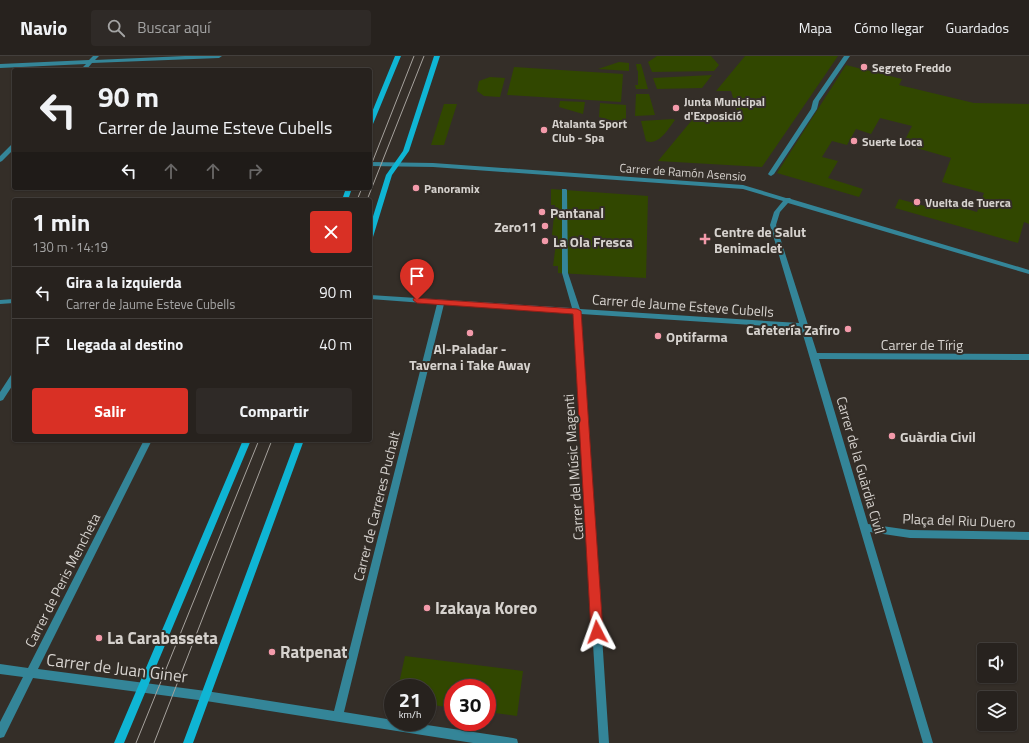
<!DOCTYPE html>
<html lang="es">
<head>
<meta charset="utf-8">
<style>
	:root { --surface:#27221e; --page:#2f2a27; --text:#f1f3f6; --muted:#a4a4a4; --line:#433f3c; --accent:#d93025 }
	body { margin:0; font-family:"Titillium Web",sans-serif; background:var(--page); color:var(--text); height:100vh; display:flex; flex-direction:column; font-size:15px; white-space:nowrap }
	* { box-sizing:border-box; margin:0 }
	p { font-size:13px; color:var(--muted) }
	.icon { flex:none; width:22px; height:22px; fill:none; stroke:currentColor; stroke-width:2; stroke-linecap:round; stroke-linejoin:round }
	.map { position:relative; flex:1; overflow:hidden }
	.drawer { position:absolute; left:12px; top:142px; width:360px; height:244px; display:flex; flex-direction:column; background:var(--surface); border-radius:4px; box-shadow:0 1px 3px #0004,0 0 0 1px var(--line) }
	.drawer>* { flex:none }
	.hud { position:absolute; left:12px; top:12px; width:360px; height:122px; border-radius:4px; box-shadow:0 1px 3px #0004,0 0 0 1px var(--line); background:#27221e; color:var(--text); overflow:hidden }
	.fabs { position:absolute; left:977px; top:587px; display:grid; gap:8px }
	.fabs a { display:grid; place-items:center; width:40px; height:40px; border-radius:4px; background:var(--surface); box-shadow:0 1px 3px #0004,0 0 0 1px var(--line); font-size:20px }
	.speed { position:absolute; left:384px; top:623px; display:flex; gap:8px; font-size:20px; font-weight:700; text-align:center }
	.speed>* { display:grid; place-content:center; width:52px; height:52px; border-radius:50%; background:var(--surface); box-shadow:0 1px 3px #0004,0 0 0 1px var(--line); line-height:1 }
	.speed small { font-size:10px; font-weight:400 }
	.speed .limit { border:6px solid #d22; background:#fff; color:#111 }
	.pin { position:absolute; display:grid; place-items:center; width:34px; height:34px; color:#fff; margin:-41px -17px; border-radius:50% 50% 50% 0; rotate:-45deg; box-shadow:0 0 4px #0007 }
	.pin .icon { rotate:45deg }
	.me { position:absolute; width:44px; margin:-22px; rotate:356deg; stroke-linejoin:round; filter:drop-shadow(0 0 3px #0008) }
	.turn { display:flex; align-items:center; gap:14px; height:84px; padding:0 20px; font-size:18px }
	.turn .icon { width:52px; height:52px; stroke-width:2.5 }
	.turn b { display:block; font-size:28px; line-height:34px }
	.lanes { display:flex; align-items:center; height:38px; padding:0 20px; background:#0003; justify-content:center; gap:20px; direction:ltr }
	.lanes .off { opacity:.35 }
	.round { display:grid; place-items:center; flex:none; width:42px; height:42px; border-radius:4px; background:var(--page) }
	.headline { display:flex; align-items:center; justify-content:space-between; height:68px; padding:0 20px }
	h1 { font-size:24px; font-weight:700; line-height:30px }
	.cta { display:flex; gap:8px; margin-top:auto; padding:8px 20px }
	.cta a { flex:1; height:46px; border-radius:4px; background:var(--accent); color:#fff; font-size:16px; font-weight:700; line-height:46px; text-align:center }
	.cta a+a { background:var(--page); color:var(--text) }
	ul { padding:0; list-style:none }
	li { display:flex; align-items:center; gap:12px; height:52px; padding:0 20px; border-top:1px solid var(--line) }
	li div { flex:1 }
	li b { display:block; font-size:15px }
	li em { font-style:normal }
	header { display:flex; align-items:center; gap:24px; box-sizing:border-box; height:56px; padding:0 20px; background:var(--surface); border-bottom:1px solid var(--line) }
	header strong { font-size:19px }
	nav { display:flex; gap:22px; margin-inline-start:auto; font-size:14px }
	.search { width:280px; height:36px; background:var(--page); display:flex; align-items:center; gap:10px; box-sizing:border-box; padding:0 14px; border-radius:4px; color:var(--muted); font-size:15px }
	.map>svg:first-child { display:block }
	.green { fill:#314700 }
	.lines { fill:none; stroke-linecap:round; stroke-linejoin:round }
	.street { fill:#348598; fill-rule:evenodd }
	.secondary { fill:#0fb5d4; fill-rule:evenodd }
	.tram { stroke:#a6a29d; stroke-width:1 }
	.route { fill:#d93025; stroke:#8d1f18 }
	.poi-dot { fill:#f39aaa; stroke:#342e28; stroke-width:1.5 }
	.labels { text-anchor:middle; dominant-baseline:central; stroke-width:4; stroke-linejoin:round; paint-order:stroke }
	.far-poi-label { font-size:12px; font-weight:bold; fill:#d6d2ce; stroke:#342e28; text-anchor:start }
	.far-street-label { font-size:12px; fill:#d6d2ce; stroke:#342e28 }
	.poi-label { font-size:14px; font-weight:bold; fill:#d6d2ce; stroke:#342e28; text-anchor:start }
	.street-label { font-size:14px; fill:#d6d2ce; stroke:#342e28 }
	.near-poi-label { font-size:17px; font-weight:bold; fill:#d6d2ce; stroke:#342e28; text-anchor:start }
	.near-street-label { font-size:17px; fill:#d6d2ce; stroke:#342e28 }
</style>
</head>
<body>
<header>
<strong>Navio</strong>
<div class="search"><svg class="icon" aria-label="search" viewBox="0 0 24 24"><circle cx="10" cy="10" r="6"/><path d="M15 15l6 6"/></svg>Buscar aquí</div>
<nav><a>Mapa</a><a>Cómo llegar</a><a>Guardados</a></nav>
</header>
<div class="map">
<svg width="1029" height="687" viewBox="0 0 1029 687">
	<rect width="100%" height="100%" fill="#342e28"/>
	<path class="green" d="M657,0H711L719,9L714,15L652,16L648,6Z
		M745,0H838L762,111L658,105L697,58H738L731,35H716Z
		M619,6L629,7V15L598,13Z
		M636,8H641L648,33H636L635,29H638V15L637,14Z
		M846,9L902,23L899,29L974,47L1029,48V168L1024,166L1018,187L895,152L899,143L936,153L939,145L977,156L984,137L942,126L951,102L903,88L912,70L880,62L871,78L856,73L847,89L832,85L822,101L838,105L828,122L863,133L859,141L777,117Z
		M514,11L623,18L621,46L507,39Z
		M712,19L702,32L657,33L653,22Z
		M490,21L505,22L500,41L484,40L477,35L479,25Z
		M636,38H649L655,59L635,60Z
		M560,45L585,46L583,58L559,51Z
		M600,47L626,49V63C618,68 608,63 599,61Z
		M444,48H457L444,89H431Z
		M673,63L675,64C668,73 659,90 646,85L641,65Z
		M551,133L648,140L646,222L558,217V210H553L557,180L552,179L555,149H551Z
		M405,600L523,615L517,660L487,656V632H453V652L427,648V632H398Z"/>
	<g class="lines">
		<path class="street" d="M93,0H99L95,4L185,0H222L219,2L92,7L86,14H80L86,8L0,12V8L89,4Z
			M844,0H850L819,45L817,53L774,118L771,120L769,119L768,118L811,53L813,45Z
			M14,87V93L2,105L0,106V100L12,88Z
			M370,106L433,107L743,129L786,142H790L791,143L1029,214V218L788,147L780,156L776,169L817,297L1029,298V304L819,303L868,468L910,474L1029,476V484L910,482L870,476L933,687H923L801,272L581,258L609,687H599L573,257L444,248L344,656L393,664V666H407L513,682L517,683L518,687H473L206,645L33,622L4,681L0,682V666L23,621L0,618V608L28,612L144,384H152L38,613L206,635L334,655L437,248L370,243V239L572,252L562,217V133H566L567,134L568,217L580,253L799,267L770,169L774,156L783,145L743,133L433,111L370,110Z
			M14,243V247L0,248V244Z
			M14,318V327L3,344L0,345V336L11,319Z"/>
		<path class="secondary" d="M395,0H401L373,68L370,70V61Z
			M434,0H440L409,95L392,119L373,181L370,183V170L386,119L403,95Z
			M346,132H352L348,144H342Z
			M243,384H251L124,687H114Z
			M296,384H304L193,687H183Z"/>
		<path class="tram" d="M370,112L414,0
			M357,144L362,132
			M367,144L424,0
			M136,687L259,384
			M154,687L272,384"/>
	</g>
	<path class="route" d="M414,242L577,253L581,255L603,576L601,580L597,581L593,580L591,576L573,258L417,247L413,244Z"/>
	<g class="poi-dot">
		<circle cx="864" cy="11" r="4"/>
		<circle cx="676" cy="52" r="4"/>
		<circle cx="544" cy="74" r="4"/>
		<circle cx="854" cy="85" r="4"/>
		<circle cx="416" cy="132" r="4"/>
		<circle cx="917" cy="146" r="4"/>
		<circle cx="542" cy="156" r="4"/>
		<circle cx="545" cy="170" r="4"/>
		<path d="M703 177h4v4h4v4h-4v4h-4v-4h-4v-4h4z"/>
		<circle cx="545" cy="185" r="4"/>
		<circle cx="848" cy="273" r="4"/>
		<circle cx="470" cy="277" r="4"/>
		<circle cx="658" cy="280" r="4"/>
		<circle cx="892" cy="380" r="4"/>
		<circle cx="427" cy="552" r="4"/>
		<circle cx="99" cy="582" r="4"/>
		<circle cx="272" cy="596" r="4"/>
	</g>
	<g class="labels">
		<g class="far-poi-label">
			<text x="872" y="11">Segreto Freddo</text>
			<text x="684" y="45">Junta Municipal<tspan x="684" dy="14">d'Exposició</tspan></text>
			<text x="552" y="67">Atalanta Sport<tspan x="552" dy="14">Club - Spa</tspan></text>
			<text x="862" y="85">Suerte Loca</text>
			<text x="424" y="132">Panoramix</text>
			<text x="925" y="146">Vuelta de Tuerca</text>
		</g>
		<g class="far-street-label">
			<text transform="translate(683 116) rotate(4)">Carrer de Ramón Asensio</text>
		</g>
		<g class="poi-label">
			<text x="550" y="156">Pantanal</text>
			<text x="537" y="170" text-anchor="end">Zero11</text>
			<text x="714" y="175">Centre de Salut<tspan x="714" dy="16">Benimaclet</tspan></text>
			<text x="553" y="185">La Ola Fresca</text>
			<text x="840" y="273" text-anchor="end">Cafetería Zafiro</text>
			<text x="666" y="280">Optifarma</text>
			<text x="470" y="292" text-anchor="middle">Al-Paladar -<tspan x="470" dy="16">Taverna i Take Away</tspan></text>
			<text x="900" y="380">Guàrdia Civil</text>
		</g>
		<g class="street-label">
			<text transform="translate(683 249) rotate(4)">Carrer de Jaume Esteve Cubells</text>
			<text x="922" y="288">Carrer de Tírig</text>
			<text transform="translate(861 409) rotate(74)">Carrer de la Guàrdia Civil</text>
			<text transform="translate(573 411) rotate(-94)">Carrer del Músic Magenti</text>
			<text transform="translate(376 450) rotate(-76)">Carrer de Carreres Puchalt</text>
			<text transform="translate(959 464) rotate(2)">Plaça del Riu Duero</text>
			<text transform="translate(62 524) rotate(-63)">Carrer de Peris Mencheta</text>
		</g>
		<g class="near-poi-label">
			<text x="435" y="552">Izakaya Koreo</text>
			<text x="107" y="582">La Carabasseta</text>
			<text x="280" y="596">Ratpenat</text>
		</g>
		<g class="near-street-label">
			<text transform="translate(117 612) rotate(7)">Carrer de Juan Giner</text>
		</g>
	</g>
</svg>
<div class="fabs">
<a><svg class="icon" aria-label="sound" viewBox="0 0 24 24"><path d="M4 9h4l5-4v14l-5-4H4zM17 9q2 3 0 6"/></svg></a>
<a><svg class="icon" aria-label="layers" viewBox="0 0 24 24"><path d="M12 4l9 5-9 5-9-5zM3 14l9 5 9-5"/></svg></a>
</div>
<div class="speed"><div>21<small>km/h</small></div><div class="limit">30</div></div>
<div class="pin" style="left:417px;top:244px;background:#d93025"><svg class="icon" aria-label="arrive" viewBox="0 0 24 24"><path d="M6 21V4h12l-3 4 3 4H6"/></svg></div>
<svg class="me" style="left:597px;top:576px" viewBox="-20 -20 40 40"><path d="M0-17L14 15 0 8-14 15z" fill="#d93025" stroke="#fff" stroke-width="4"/></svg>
<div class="hud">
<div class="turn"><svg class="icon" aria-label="left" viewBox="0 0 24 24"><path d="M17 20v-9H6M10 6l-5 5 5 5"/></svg><div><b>90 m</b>Carrer de Jaume Esteve Cubells</div></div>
<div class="lanes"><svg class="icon" aria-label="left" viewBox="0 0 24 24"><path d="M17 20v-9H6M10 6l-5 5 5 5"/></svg><svg class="icon off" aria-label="ahead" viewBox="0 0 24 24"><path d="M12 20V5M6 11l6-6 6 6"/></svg><svg class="icon off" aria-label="ahead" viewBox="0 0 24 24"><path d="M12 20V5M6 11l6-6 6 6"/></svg><svg class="icon off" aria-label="right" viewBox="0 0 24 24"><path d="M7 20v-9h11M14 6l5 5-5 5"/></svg></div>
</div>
<section class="drawer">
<div class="headline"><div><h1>1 min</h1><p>130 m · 14:19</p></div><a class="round" style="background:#d93025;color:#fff"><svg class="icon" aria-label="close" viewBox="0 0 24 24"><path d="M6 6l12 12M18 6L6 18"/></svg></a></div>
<ul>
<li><svg class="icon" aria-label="left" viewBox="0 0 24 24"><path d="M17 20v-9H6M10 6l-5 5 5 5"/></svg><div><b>Gira a la izquierda</b><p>Carrer de Jaume Esteve Cubells</p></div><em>90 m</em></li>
<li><svg class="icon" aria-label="arrive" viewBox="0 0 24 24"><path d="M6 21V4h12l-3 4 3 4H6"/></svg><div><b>Llegada al destino</b></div><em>40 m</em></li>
</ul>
<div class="cta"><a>Salir</a><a>Compartir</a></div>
</section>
</div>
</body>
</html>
